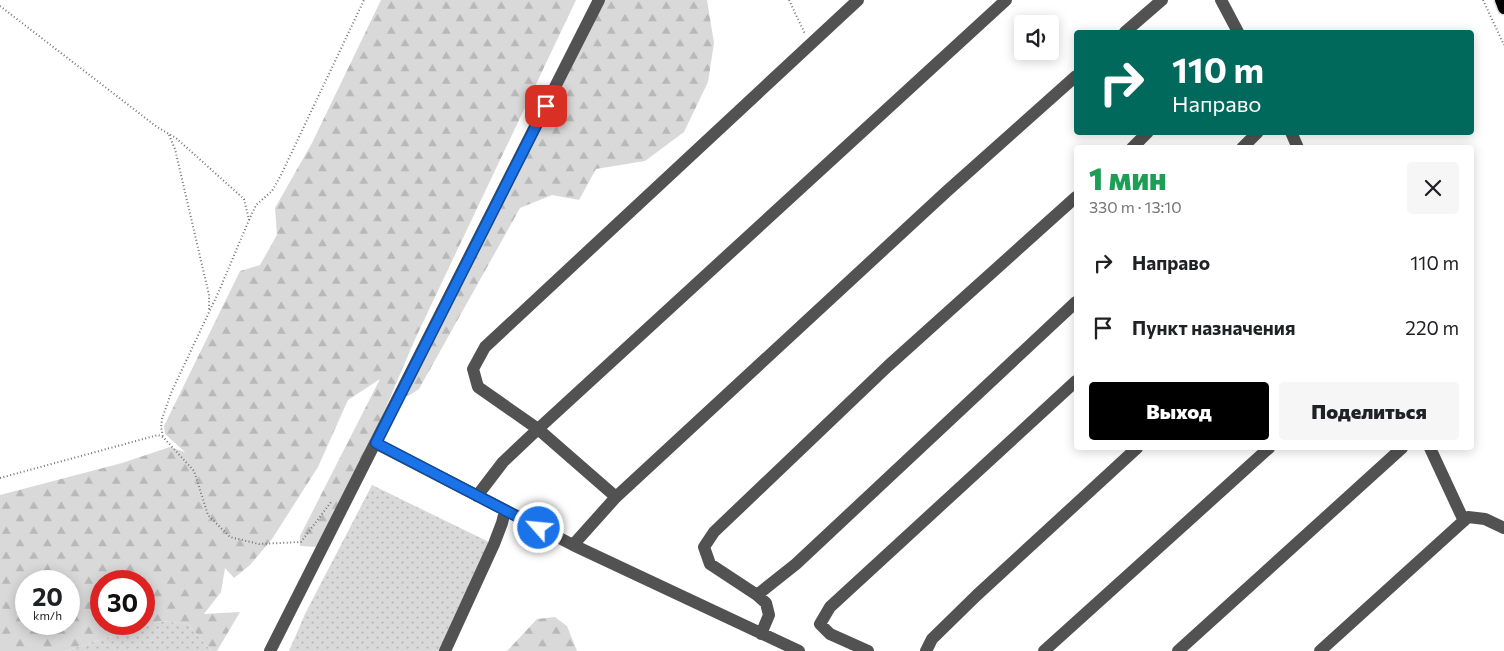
<!DOCTYPE html>
<html lang="ru">
<head>
<meta charset="utf-8">
<style>
	:root { --surface:#fff; --page:#f6f6f6; --text:#202124; --muted:#757577; --accent:#000 }
	body { margin:0; font-family:Commissioner,sans-serif; background:var(--page); color:var(--text); height:100vh; display:flex; flex-direction:column; font-size:19px; white-space:nowrap }
	* { box-sizing:border-box; margin:0 }
	p { font-size:16px; color:var(--muted) }
	.icon { flex:none; width:28px; height:28px; fill:none; stroke:currentColor; stroke-width:2; stroke-linecap:round; stroke-linejoin:round }
	.map { position:relative; flex:1; overflow:hidden }
	.drawer { position:absolute; left:1074px; top:145px; width:400px; height:305px; display:flex; flex-direction:column; background:var(--surface); border-radius:5px; box-shadow:0 2px 12px #0003 }
	.drawer>* { flex:none }
	.banner { position:absolute; left:1074px; top:30px; width:400px; height:105px; border-radius:5px; box-shadow:0 2px 12px #0003; background:#00695c; color:#fff; overflow:hidden }
	.fabs { position:absolute; left:1014px; top:15px; display:grid; gap:10px }
	.fabs a { display:grid; place-items:center; width:45px; height:45px; border-radius:5px; background:var(--surface); box-shadow:0 2px 12px #0003; font-size:25px }
	.speed { position:absolute; left:15px; top:570px; display:flex; gap:10px; font-size:25px; font-weight:700; text-align:center }
	.speed>* { display:grid; place-content:center; width:65px; height:65px; border-radius:50%; background:var(--surface); box-shadow:0 2px 12px #0003; line-height:1 }
	.speed small { font-size:12px; font-weight:400 }
	.speed .limit { border:8px solid #d22; background:#fff; color:#111 }
	.pin { position:absolute; display:grid; place-items:center; width:42px; height:42px; color:#fff; margin:-21px; border-radius:10px; box-shadow:0 2px 8px #0006 }
	.me { position:absolute; width:55px; margin:-28px; rotate:297deg; stroke-linejoin:round; filter:drop-shadow(0 0 4px #0008) }
	.turn { display:flex; align-items:center; gap:18px; height:105px; padding:0 15px; font-size:22px }
	.turn .icon { width:65px; height:65px; stroke-width:2.5 }
	.turn b { display:block; font-size:35px; line-height:42px }
	.round { display:grid; place-items:center; flex:none; width:52px; height:52px; border-radius:5px; background:var(--page) }
	.headline { display:flex; align-items:center; justify-content:space-between; height:85px; padding:0 15px }
	h1 { font-size:30px; font-weight:800; line-height:38px; color:#1e9e55 }
	.primary-button { display:flex; gap:10px; margin-top:auto; padding:10px 15px }
	.primary-button a { flex:1; height:58px; border-radius:5px; background:var(--accent); color:#fff; font-size:20px; font-weight:800; line-height:58px; text-align:center }
	.primary-button a+a { background:var(--page); color:var(--text) }
	ul { padding:0; list-style:none }
	li { display:flex; align-items:center; gap:15px; height:65px; padding:0 15px }
	li div { flex:1 }
	li b { display:block; font-size:19px }
	li em { font-style:normal }
	.map>svg:first-child { display:block }
	.forest { fill:url(#forest-firs); fill-rule:evenodd }
	.garden { fill:url(#garden-dots) }
	.lines { fill:none; stroke-linecap:round; stroke-linejoin:round }
	.major-casing { stroke:#dbdbdb; stroke-width:15 }
	.path { stroke:#747474; stroke-width:2; stroke-dasharray:1 2.5; stroke-linecap:butt }
	.minor { stroke:#525252; stroke-width:12 }
	.major { stroke:#000; stroke-width:12 }
	.route-casing { stroke:#114b97; stroke-width:12 }
	.route { stroke:#1a73e8; stroke-width:9 }
</style>
</head>
<body>
<div class="map">
<svg width="1504" height="651" viewBox="0 0 1504 651">
	<defs>
		<pattern id="forest-firs" width="22" height="20" patternUnits="userSpaceOnUse" patternTransform="scale(1.25)"><rect width="22" height="20" fill="#d9d9d9"/><path d="M5 1l3.5 6h-7zM16 11l3.5 6h-7z" fill="#b8b8b8"/></pattern>
		<pattern id="garden-dots" width="8" height="8" patternUnits="userSpaceOnUse" patternTransform="scale(1.25)"><rect width="8" height="8" fill="#d9d9d9"/><path d="M2 2h.1M6 6h.1" fill="none" stroke="#b8b8b8" stroke-width="1.8" stroke-linecap="round"/></pattern>
	</defs>
	<rect width="100%" height="100%" fill="#fff"/>
	<path class="forest" d="M381,0H576L416,337L368,449L316,547L300,546V536L380,379L348,400L318,467L272,539L250,565L234,578L225,568L221,592L204,614L240,612L217,651H211L188,624L160,621L65,651H0V495L122,463L170,447L185,452L165,434L164,426L240,271L260,265L277,235L275,208L312,143ZM26,581H69V624H26ZM101,581H144V624H101Z
		M601,0H707L714,43L708,82L684,132L645,161L596,169L579,200L552,195L520,208L419,389L410,395L401,397Z
		M555,617L567,626L577,651H507L537,619Z"/>
	<path class="garden" d="M372,485L489,542L440,651H289L305,614Z
		M160,621L188,624L211,651H65Z"/>
	<g class="lines">
		<g class="major-casing">
			<path id="major" d="M1501,0L1504,8"/>
		</g>
		<path class="path" d="M789,0L805,34
			M1483,0L1504,45
			M0,6L157,127L176,138L244,199L249,220L219,291L171,393L162,419L161,427L163,437
			M169,135L175,149L209,295V310
			M249,220L256,205L272,191L281,175L364,0
			M0,478L158,435L163,437L194,471L208,515L230,537L259,544L301,542L331,502"/>
		<path class="minor" d="M1221,0L1238,32
			M1125,32L1162,0
			M1291,132L1298,148
			M1132,148L1148,132
			M1242,148L1258,132
			M375,443L573,545L799,651
			M1430,448L1464,521
			M477,496L503,462L538,429L1006,0
			M616,497L538,429L478,387L473,369L485,347L858,0
			M573,545L616,497L946,192L1076,76
			M757,595L796,564L1076,302
			M761,634L769,615L766,603L757,595L710,564L704,547L714,532L888,366L1076,197
			M270,651L599,0
			M445,651L494,544L502,523L505,511
			M868,651L830,634L820,624L830,607L1076,381
			M926,651L932,639L977,595L1137,448
			M1044,651L1269,448
			M1178,651L1402,448
			M1320,651L1468,517L1485,519L1504,528"/>
		<use href="#major" class="major"/>
	</g>
	<g class="lines">
		<g class="route-casing">
			<path id="route" d="M539,528L376,443L546,106"/>
		</g>
		<use href="#route" class="route"/>
	</g>
</svg>
<div class="fabs">
<a><svg class="icon" aria-label="sound" viewBox="0 0 24 24"><path d="M4 9h4l5-4v14l-5-4H4zM17 9q2 3 0 6"/></svg></a>
</div>
<div class="speed"><div>20<small>km/h</small></div><div class="limit">30</div></div>
<div class="pin" style="left:546px;top:106px;background:#d93025"><svg class="icon" aria-label="arrive" viewBox="0 0 24 24"><path d="M6 21V4h12l-3 4 3 4H6"/></svg></div>
<svg class="me" style="left:539px;top:528px" viewBox="-20 -20 40 40"><circle r="17" fill="#1a73e8" stroke="#fff" stroke-width="3"/><path d="M0-11L8 9 0 5-8 9z" fill="#fff"/></svg>
<div class="banner">
<div class="turn"><svg class="icon" aria-label="right" viewBox="0 0 24 24"><path d="M7 20v-9h11M14 6l5 5-5 5"/></svg><div><b>110 m</b>Направо</div></div>
</div>
<section class="drawer">
<div class="headline"><div><h1>1 мин</h1><p>330 m · 13:10</p></div><a class="round"><svg class="icon" aria-label="close" viewBox="0 0 24 24"><path d="M6 6l12 12M18 6L6 18"/></svg></a></div>
<ul>
<li><svg class="icon" aria-label="right" viewBox="0 0 24 24"><path d="M7 20v-9h11M14 6l5 5-5 5"/></svg><div><b>Направо</b></div><em>110 m</em></li>
<li><svg class="icon" aria-label="arrive" viewBox="0 0 24 24"><path d="M6 21V4h12l-3 4 3 4H6"/></svg><div><b>Пункт назначения</b></div><em>220 m</em></li>
</ul>
<div class="primary-button"><a>Выход</a><a>Поделиться</a></div>
</section>
</div>
</body>
</html>
